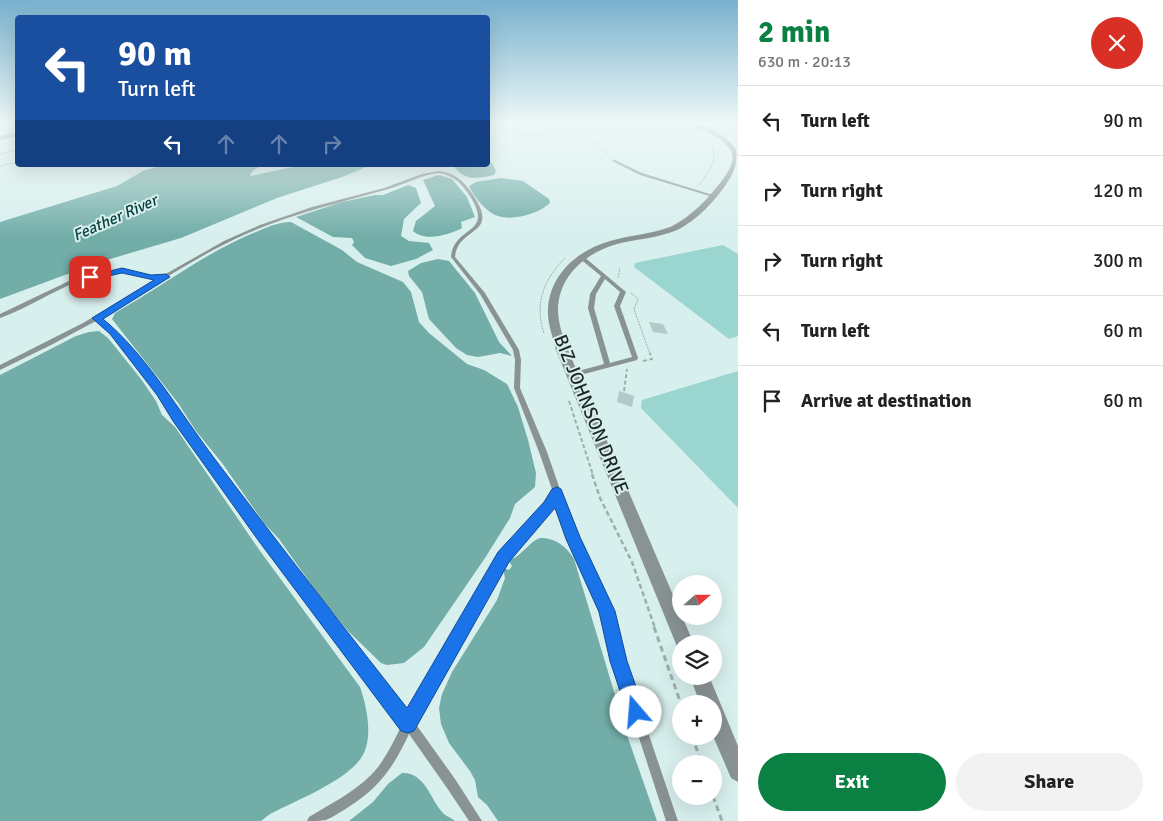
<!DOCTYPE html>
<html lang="en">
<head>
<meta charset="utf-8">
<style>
	:root { --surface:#fff; --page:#f2f2f2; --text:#222; --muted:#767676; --line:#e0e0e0; --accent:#0b8043 }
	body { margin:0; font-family:Signika,sans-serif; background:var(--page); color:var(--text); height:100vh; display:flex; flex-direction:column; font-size:19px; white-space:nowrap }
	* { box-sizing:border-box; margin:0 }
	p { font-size:16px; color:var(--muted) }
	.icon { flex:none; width:28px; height:28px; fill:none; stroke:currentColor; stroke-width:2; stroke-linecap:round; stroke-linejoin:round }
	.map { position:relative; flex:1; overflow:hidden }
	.panel { display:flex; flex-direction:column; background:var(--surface); width:425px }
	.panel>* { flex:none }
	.top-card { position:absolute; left:15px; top:15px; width:475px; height:152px; border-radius:5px; box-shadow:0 5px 20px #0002; background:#1a4fa0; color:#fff; overflow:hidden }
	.needle { width:32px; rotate:69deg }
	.controls { position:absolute; left:672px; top:575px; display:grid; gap:10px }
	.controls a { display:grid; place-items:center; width:50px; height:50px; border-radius:50%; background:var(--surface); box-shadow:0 5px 20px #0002; font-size:25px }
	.pin { position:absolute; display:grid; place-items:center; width:42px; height:42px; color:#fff; margin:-21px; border-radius:10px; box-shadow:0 2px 8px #0006 }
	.me { position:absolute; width:55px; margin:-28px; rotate:342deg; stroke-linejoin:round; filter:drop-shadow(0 0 4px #0008) }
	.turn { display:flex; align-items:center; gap:18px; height:105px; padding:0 20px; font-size:22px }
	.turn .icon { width:65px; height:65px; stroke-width:2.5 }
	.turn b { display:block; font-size:35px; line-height:42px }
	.lanes { display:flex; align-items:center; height:48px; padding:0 20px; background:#0003; justify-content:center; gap:25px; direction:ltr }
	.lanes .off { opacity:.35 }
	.round { display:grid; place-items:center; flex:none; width:52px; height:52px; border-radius:26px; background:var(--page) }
	.head { display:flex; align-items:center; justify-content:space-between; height:85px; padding:0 20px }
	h1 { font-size:30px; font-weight:700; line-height:38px; color:var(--accent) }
	.action { display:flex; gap:10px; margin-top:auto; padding:10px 20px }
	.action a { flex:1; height:58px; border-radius:30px; background:var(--accent); color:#fff; font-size:20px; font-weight:700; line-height:58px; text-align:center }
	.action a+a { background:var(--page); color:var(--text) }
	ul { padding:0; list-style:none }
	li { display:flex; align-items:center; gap:15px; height:70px; padding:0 20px; border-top:1px solid var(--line) }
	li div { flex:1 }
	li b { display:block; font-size:19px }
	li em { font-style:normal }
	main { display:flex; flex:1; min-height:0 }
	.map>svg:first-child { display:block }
	.green { fill:#9ad5d0 }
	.water { fill:#72ada8 }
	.building { fill:#b2c9c7 }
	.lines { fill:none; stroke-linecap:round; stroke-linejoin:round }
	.path-far3 { stroke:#9cb0ae; stroke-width:1; stroke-dasharray:2 1; stroke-linecap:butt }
	.path-far2 { stroke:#9cb0ae; stroke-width:2; stroke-dasharray:4 2.5; stroke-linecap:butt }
	.path-far1 { stroke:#9cb0ae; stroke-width:2.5; stroke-dasharray:5 3; stroke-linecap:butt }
	.path { stroke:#9cb0ae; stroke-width:3; stroke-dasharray:6 4; stroke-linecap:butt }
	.service { fill:#8a9393; fill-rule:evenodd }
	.minor { fill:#8a9393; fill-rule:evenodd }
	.route { fill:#1a73e8; stroke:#114b97 }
	.labels { text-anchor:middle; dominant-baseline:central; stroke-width:4; stroke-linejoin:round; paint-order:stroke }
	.far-water-label { font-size:16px; font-style:italic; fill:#0b4240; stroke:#d7efed }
	.street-label { font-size:19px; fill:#1e2726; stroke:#d7efed }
</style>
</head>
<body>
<main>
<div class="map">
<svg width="738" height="821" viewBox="0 0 738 821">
	<rect width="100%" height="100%" fill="#d7efed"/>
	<path class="green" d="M723,245L738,254V336L729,339L634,267L635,263Z
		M738,371V508L641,408L642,400Z"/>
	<path class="water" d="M488,159L492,163L496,171L494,175C477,179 463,181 453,165H488Z
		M162,165H263L254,170L250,175L251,176L302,165H371L342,177L277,198L181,238L100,262L0,299V222L117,186L143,171Z
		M439,175L452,179L467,197L475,217L461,222L462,228C448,235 426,242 413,231L416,221L435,206L423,180Z
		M501,178L523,181L549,199L550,203C538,214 513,221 498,216C487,213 473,196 469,186L476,182Z
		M408,185L416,188L421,203L404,219L401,236L409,241L429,243L433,250L416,259L391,266L365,258L352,245L354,242L352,238L333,237L296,217L342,202L375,195H383Z
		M291,222L342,250L357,262L403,282L411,292L419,322L429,333L467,364L484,370L507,384L518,407L528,440L536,473L535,487L515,504L510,518L485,558L424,647L404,663L387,665L381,663L349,632L320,597L279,539L264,523L222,463L196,431L178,403L112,319L115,313C161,287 202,255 251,234C264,229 276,222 291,222Z
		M438,259L449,261L475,293L499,342L512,356L500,353L478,357L467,355L456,348L429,319L422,292L409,276L408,271L421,263Z
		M99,331L108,338L141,379L156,401L162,415L175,427L260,551L360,687C367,707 374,739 361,758C346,781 295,801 270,814L261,821H0V375L76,336L89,332Z
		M540,538C556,538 566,546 574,559L628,738L657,821H498L487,805L478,797L475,780L470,771L449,743L441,724L439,708L442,694L452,672L497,600L505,578L503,568L509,570L512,566L508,560C521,558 527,543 540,538Z
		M402,773C426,772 431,802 444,814C448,817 451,818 455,821H349L373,802L388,784Z"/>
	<path class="building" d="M649,322L663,324L668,334L653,332Z
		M619,391L634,396L632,407L617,402Z"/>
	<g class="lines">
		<path class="path-far3" d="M16,122H18
			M587,122L590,139L609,155
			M516,134L541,135L571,129H589
			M0,154L18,150
			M0,166L18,162
			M699,185C710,170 721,157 708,140
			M618,278L620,268
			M631,293L638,299L634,309L650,354
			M544,333C534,304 544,279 565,258"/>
		<path class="path-far2" d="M643,361L652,359L650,353
			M624,391L627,369
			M569,401L593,475"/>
		<path class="path-far1" d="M592,474L600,498L632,562L655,628"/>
		<path class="path" d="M654,627L681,704
			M692,736L702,764
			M713,796L722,821"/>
		<path class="service" d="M720,122H723L738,127V129Z
			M613,159L642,173L716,196L713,197L640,175L612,161Z
			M439,171C454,173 463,180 471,192C503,237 458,225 455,257L485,293L519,350L521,360L520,388L547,452L577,538L612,611L624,661L678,821H666L614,661L602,612L569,539L556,501C542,523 522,540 507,560C497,573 491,589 483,604C459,643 435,682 415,723L455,779L482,821H469L447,788L409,734C393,768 379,788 347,808C340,812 333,817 326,820C321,821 313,821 307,821L309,817C330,804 353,793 371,775C385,761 393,742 402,725L285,572L185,434L138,366L117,340L96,321L51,345L0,370V365L83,323L157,279C143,278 129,271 115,273C72,276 39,304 0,318V314L69,281L101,272L122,270L150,275L162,276L224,241L260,225L312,207L384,188L422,174ZM439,173C452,175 460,182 467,192C498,236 454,224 451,257L480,294L513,350L515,360L514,388L539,452L553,492C538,515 517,533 501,554C491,567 484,583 476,598C452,636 429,674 408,714L292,566L190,430L142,363L121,338L100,319C149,289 196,256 248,233C292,214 339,203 385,190C404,185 420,175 439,173Z
			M579,256H583L626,292L620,306L638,358L637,360L573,377H571L570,375L571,373L604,364L588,308L590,294L601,276L579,258ZM605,279L620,292L614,306L632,357L610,363L594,308L596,294Z"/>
		<path class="minor" d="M689,122C706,122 726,136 736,149C738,161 734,173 727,183C715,201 696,221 677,230C658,238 637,239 617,244C586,253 559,275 558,309C558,323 563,337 568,350L694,644H681V652L679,650L676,644L556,350C553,337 547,323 548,309C550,272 581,248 614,240C632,235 652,234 670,227C690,218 710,197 723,179C728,172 736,160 731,151C721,133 699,133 689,122Z
			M18,132V136L0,140V136Z
			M690,676H709L738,746V782L731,778L713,736L714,704H700Z"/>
	</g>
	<linearGradient id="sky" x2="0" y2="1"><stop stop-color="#79b1ce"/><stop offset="0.52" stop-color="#edf8f7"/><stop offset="1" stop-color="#edf8f7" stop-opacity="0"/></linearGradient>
	<rect width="738" height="236" fill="url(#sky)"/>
	<path class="route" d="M122,268L151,275L166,274L170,277L103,319C145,353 181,414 214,458C277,542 342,625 407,708L498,552L544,502L552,489L557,487L561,489L580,537L615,611L627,661L645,712L642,719L636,721L629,719L627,712L610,661L599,612L566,539L555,508L509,562L414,731L408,733L401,731L258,540L173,421L157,395L110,334L92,318L154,280L122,273L90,280L86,277Z"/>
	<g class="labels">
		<g class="far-water-label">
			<text transform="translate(115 218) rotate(-24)">Feather River</text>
		</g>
		<g class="street-label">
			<text transform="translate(591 414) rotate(68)">BIZ JOHNSON DRIVE</text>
		</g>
	</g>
</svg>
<div class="controls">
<a><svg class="needle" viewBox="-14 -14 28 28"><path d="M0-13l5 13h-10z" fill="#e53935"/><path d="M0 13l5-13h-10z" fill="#767676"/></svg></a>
<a><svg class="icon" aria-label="layers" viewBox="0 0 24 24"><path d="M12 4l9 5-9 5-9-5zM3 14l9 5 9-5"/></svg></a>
<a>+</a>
<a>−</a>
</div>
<div class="pin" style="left:90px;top:277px;background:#d93025"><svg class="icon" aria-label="arrive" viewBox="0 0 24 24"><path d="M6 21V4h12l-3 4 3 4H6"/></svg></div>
<svg class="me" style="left:636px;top:712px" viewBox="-20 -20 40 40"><circle r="19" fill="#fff"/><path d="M0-13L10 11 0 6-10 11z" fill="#1a73e8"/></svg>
<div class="top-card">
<div class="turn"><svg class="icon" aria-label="left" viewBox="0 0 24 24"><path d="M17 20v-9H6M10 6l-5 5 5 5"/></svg><div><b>90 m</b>Turn left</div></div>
<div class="lanes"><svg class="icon" aria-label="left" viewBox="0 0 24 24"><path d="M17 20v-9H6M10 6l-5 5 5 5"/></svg><svg class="icon off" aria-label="ahead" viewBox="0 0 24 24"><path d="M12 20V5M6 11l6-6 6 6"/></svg><svg class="icon off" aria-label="ahead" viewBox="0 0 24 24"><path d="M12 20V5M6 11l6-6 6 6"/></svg><svg class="icon off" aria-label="right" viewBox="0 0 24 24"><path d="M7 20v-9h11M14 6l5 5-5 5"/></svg></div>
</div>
</div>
<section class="panel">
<div class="head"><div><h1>2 min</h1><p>630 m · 20:13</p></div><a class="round" style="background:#d93025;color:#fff"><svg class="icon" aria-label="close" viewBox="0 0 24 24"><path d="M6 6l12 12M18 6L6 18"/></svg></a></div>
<ul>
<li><svg class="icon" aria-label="left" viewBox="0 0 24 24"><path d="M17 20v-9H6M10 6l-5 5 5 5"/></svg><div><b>Turn left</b></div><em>90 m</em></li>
<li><svg class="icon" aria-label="right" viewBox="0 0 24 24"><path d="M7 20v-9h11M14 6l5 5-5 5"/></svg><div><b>Turn right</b></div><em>120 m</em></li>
<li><svg class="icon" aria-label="right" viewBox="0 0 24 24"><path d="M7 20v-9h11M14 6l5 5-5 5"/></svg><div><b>Turn right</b></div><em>300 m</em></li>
<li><svg class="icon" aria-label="left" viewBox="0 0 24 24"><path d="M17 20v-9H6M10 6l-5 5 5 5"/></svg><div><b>Turn left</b></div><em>60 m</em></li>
<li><svg class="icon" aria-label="arrive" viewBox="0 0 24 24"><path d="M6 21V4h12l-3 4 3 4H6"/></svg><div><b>Arrive at destination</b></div><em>60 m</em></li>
</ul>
<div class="action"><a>Exit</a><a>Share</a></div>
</section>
</main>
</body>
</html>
